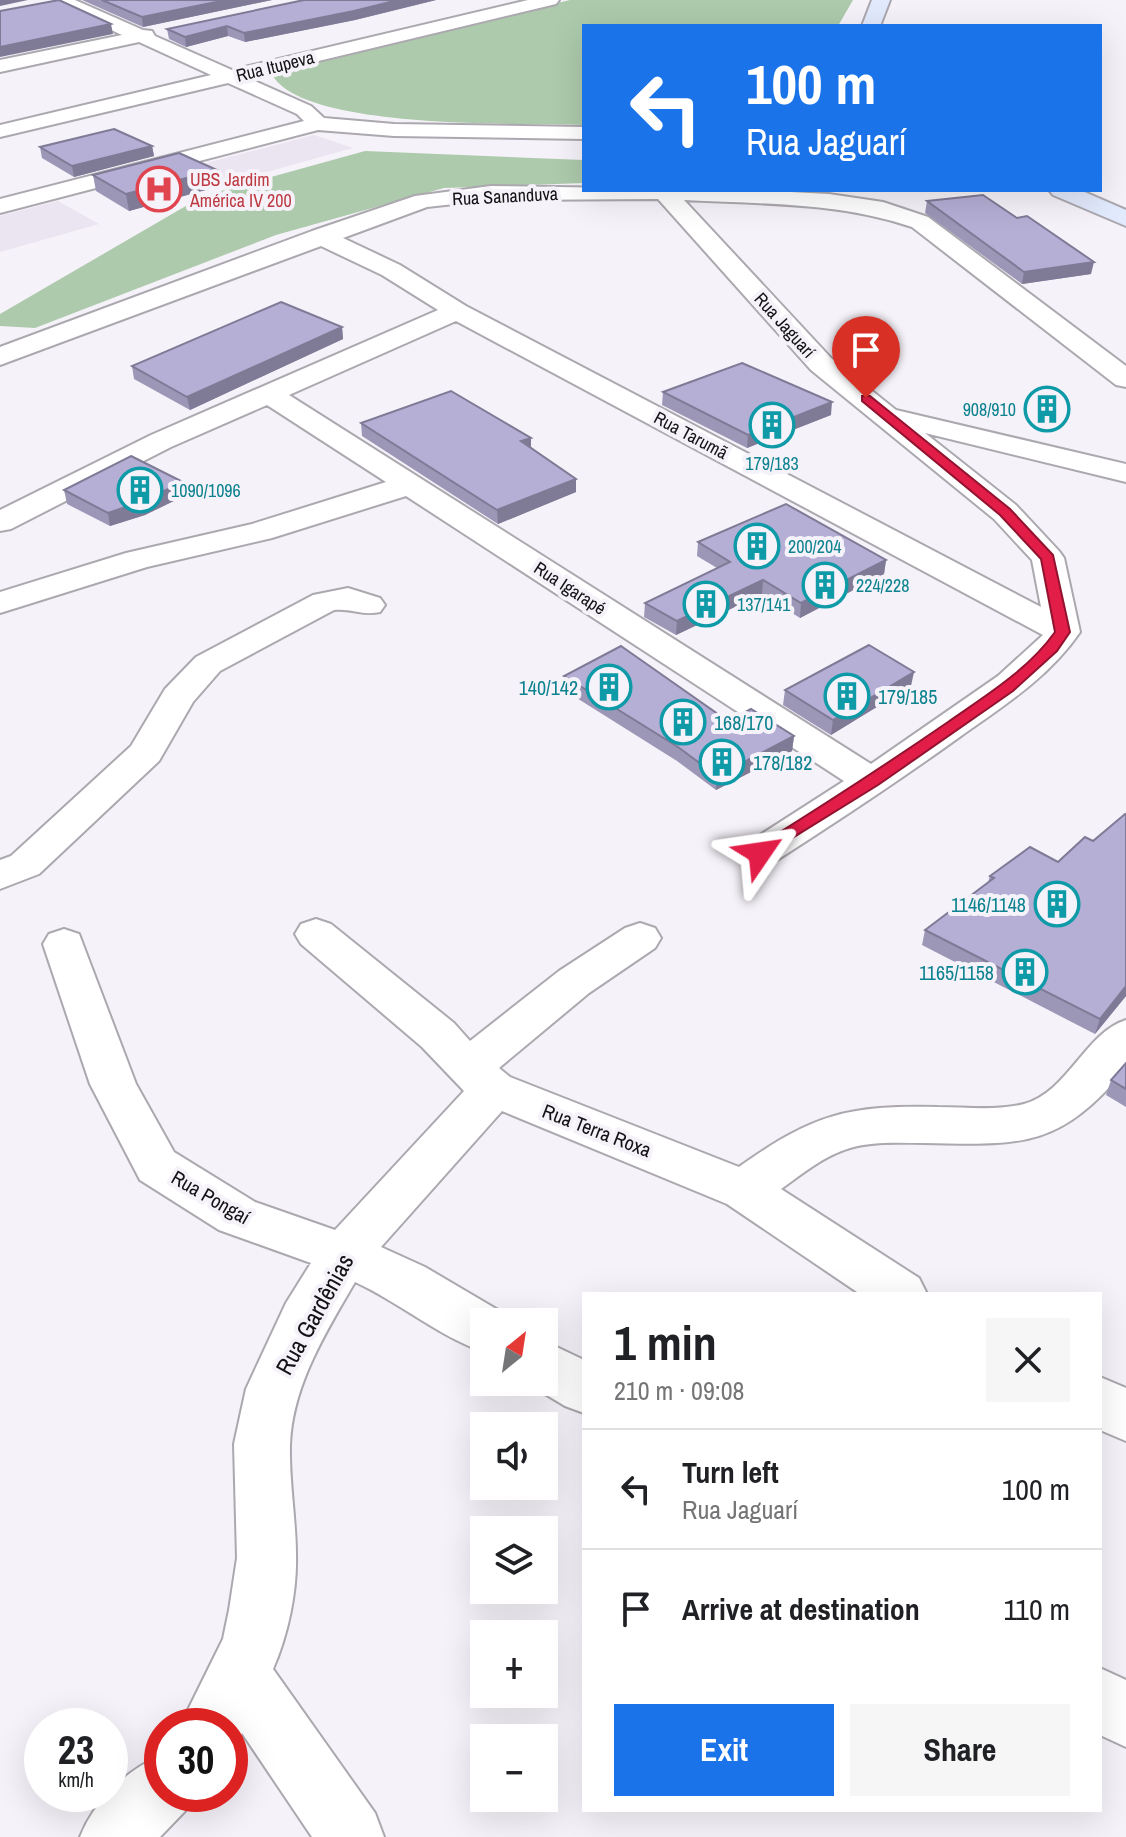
<!DOCTYPE html>
<html lang="en">
<head>
<meta charset="utf-8">
<style>
	:root { --surface:#fff; --page:#f6f6f6; --text:#202124; --muted:#757577; --line:#e0e0e0; --accent:#1a73e8 }
	body { margin:0; font-family:"Archivo Narrow",sans-serif; background:var(--page); color:var(--text); height:100vh; display:flex; flex-direction:column; font-size:30px; white-space:nowrap }
	* { box-sizing:border-box; margin:0 }
	p { font-size:26px; color:var(--muted) }
	.icon { flex:none; width:44px; height:44px; fill:none; stroke:currentColor; stroke-width:2; stroke-linecap:round; stroke-linejoin:round }
	.map { position:relative; flex:1; overflow:hidden }
	.side { position:absolute; left:582px; top:1292px; width:520px; height:520px; display:flex; flex-direction:column; background:var(--surface); border-radius:0px; box-shadow:0 8px 32px #0002 }
	.side>* { flex:none }
	.hud { position:absolute; left:582px; top:24px; width:520px; height:168px; border-radius:0px; box-shadow:0 8px 32px #0002; background:#1a73e8; color:#fff; overflow:hidden }
	.needle { width:52px; rotate:30deg }
	.buttons { position:absolute; left:470px; top:1308px; display:grid; gap:16px }
	.buttons a { display:grid; place-items:center; width:88px; height:88px; border-radius:0px; background:var(--surface); box-shadow:0 8px 32px #0002; font-size:40px }
	.speed { position:absolute; left:24px; top:1708px; display:flex; gap:16px; font-size:40px; font-weight:700; text-align:center }
	.speed>* { display:grid; place-content:center; width:104px; height:104px; border-radius:50%; background:var(--surface); box-shadow:0 8px 32px #0002; line-height:1 }
	.speed small { font-size:20px; font-weight:400 }
	.speed .limit { border:12px solid #d22; background:#fff; color:#111 }
	.pin { position:absolute; display:grid; place-items:center; width:68px; height:68px; color:#fff; margin:-82px -34px; border-radius:50% 50% 50% 0; rotate:-45deg; box-shadow:0 0 8px #0007 }
	.pin .icon { rotate:45deg }
	.me { position:absolute; width:88px; margin:-44px; rotate:58deg; stroke-linejoin:round; filter:drop-shadow(0 0 6px #0008) }
	.turn { display:flex; align-items:center; gap:28px; height:168px; padding:0 32px; font-size:36px }
	.turn .icon { width:104px; height:104px; stroke-width:2.5 }
	.turn b { display:block; font-size:56px; line-height:68px }
	.round { display:grid; place-items:center; flex:none; width:84px; height:84px; border-radius:0px; background:var(--page) }
	.head { display:flex; align-items:center; justify-content:space-between; height:136px; padding:0 32px }
	h1 { font-size:48px; font-weight:700; line-height:60px }
	.cta { display:flex; gap:16px; margin-top:auto; padding:16px 32px }
	.cta a { flex:1; height:92px; border-radius:0px; background:var(--accent); color:#fff; font-size:32px; font-weight:700; line-height:92px; text-align:center }
	.cta a+a { background:var(--page); color:var(--text) }
	ul { padding:0; list-style:none }
	li { display:flex; align-items:center; gap:24px; height:120px; padding:0 32px; border-top:2px solid var(--line) }
	li div { flex:1 }
	li b { display:block; font-size:30px }
	li em { font-style:normal }
	.map>svg:first-child { display:block }
	.built { fill:#ebe4f1 }
	.green { fill:#adcaac }
	.lines { fill:none; stroke-linecap:round; stroke-linejoin:round }
	.street-casing { stroke:#aca8af; stroke-width:4 }
	.secondary-casing { stroke:#aca8af; stroke-width:4 }
	.street { fill:#fff; fill-rule:evenodd }
	.secondary { fill:#e2eafd; fill-rule:evenodd }
	.wall { fill:#9c96b7 }
	.shaded-wall { fill:#7f7a95 }
	.building { fill:#b5aed5; stroke:#7f7a95; stroke-width:2 }
	.route { fill:#e11d48; stroke:#92132f; stroke-width:2 }
	.labels { text-anchor:middle; dominant-baseline:central; stroke-width:8; stroke-linejoin:round; paint-order:stroke }
	.far-street-label { font-size:18px; fill:#131214; stroke:#f6f2f9 }
	.far-health-label { font-size:18px; fill:#be3a42; stroke:#f6f2f9; text-anchor:start }
	.far-culture-label { font-size:18px; fill:#0d838f; stroke:#f6f2f9; text-anchor:start }
	.culture-label { font-size:20px; fill:#0d838f; stroke:#f6f2f9; text-anchor:end }
	.street-label { font-size:20px; fill:#131214; stroke:#f6f2f9 }
	.near-street-label { font-size:24px; fill:#131214; stroke:#f6f2f9 }
</style>
</head>
<body>
<div class="map">
<svg width="1126" height="1837" viewBox="0 0 1126 1837">
	<rect width="100%" height="100%" fill="#f6f2f9"/>
	<path class="built" d="M314,135L353,148L231,182L195,166Z
		M58,201L99,224L0,252V216Z"/>
	<path class="green" d="M570,0H853L838,26H584V125C523,123 305,130 273,76L277,71Z
		M365,151L584,160V183L444,188L276,235L35,328L0,326V314L203,196Z"/>
	<g class="lines">
		<g class="street-casing">
			<path id="street" d="M55,0H75L143,30L152,31L155,36L232,70L528,0H559L556,4L248,78L311,106L324,118L394,124L584,127V139L394,136L318,130L0,213V199L304,121L297,114L228,83L0,137V125L211,75L139,42L0,72V60L122,35L57,5Z
				M491,186L751,190L829,194L883,202L928,217L1126,366V387L1116,385L912,227C838,202 760,204 684,200L831,358L896,410L1126,464V482L925,433L1016,505L1059,551L1064,558L1080,632C1049,677 1005,705 961,736C900,780 838,821 774,862L760,866L746,862L740,853L746,844L844,781L406,496L272,538L147,567L0,613V592L126,553L252,524L386,482L267,405L171,447L11,529L0,531V510L151,435L438,310L382,275L321,246L0,365V347L312,231L415,196ZM658,199L811,370L994,519L1032,560L1041,607L466,306L400,265L343,238L427,207L491,200ZM456,321L1043,635L998,676L871,764L289,395Z
				M348,588L380,598L385,605L380,612C363,616 351,608 334,610L220,671L193,702L159,761L39,874L0,889V860L11,856L131,746L165,689L196,657L313,595Z
				M316,919L331,924L454,1023L470,1041L559,971L625,928L640,923L655,928L661,938L655,948L589,993L499,1068L510,1077L739,1167C813,1114 848,1105 938,1107C965,1107 997,1111 1024,1104C1068,1092 1085,1033 1126,1020V1068C1059,1149 1022,1145 924,1143C900,1143 873,1141 850,1148C825,1155 802,1174 781,1189L919,1278L927,1294H860L727,1204L502,1111L381,1247L425,1267L503,1313L507,1322H484V1352C438,1336 399,1302 355,1282C326,1332 292,1386 290,1445C289,1482 296,1519 296,1555C297,1592 288,1635 273,1669L375,1813L384,1837H312L242,1733L235,1749L230,1750V1726H180L223,1639L229,1610L237,1558L234,1444L246,1389L286,1303L311,1263L219,1230L140,1180L90,1084L43,944L49,934L64,929L79,934L136,1084L174,1152L255,1202L335,1230L464,1091L422,1047L301,944L295,934L301,924Z
				M544,1341L584,1360V1413L565,1406L525,1382H544Z
				M1100,1377L1126,1388V1441L1100,1430Z
				M1100,1668L1126,1680V1747L1100,1735Z
				M162,1755V1794H192L185,1811L160,1837H80C94,1801 126,1770 162,1755Z"/>
		</g>
		<g class="secondary-casing">
			<path id="secondary" d="M872,0H890L880,26H862Z
				M1049,190H1080L1126,210V226L1053,195Z"/>
		</g>
		<use href="#street" class="street"/>
		<use href="#secondary" class="secondary"/>
	</g>
	<path class="wall" d="M82,0H272L143,27Z
		M304,0H436L355,20L245,42L228,36L186,47L169,39L167,29Z
		M152,146L154,156L74,177L42,158L40,147Z
		M217,170L220,186L129,211L96,191L93,175Z
		M927,201L1091,274L1022,284L925,213Z
		M342,327L343,339L190,410L134,379L132,366Z
		M663,392L831,415L747,448L662,405Z
		M361,423L531,438V447L576,492L498,524L362,436Z
		M183,482L186,495L145,515L110,526L67,504L64,490Z
		M698,542L886,560L884,574L800,618L762,594L676,635L644,617L645,603L717,568L697,556Z
		M564,676L728,721L794,736L792,751L716,790L677,761L564,690Z
		M911,686L831,735L783,705L785,690Z
		M1126,815V996L1095,1034L922,945L925,930L988,882L990,876L1058,862L1093,841Z
		M1126,1063V1107L1106,1095L1111,1080Z"/>
	<path class="shaded-wall" d="M0,0H28L0,6Z
		M226,0H272L143,27L142,17Z
		M398,0H436L355,20L245,42L244,33Z
		M111,24L113,34L0,57V47Z
		M227,26L228,36L186,47L185,37Z
		M152,146L154,156L74,177L72,166Z
		M217,170L220,186L129,211L126,194Z
		M1094,262L1091,274L1022,284L1024,272Z
		M342,327L343,339L190,410L187,397Z
		M832,402L831,415L747,448L748,435Z
		M531,438V451L521,441Z
		M576,479V492L498,524L497,510Z
		M183,482L186,495L145,515L110,526L108,513Z
		M886,560L884,574L800,618L801,603Z
		M763,580L762,594L676,635L677,621Z
		M914,672L911,686L831,735L833,720Z
		M794,736L792,751L716,790L717,776Z
		M1126,986V996L1095,1034L1100,1019Z"/>
	<path class="building" d="M59,0L111,24L0,47V11Z
		M102,0H226L142,17Z
		M304,0H398L354,11L244,33L227,26L185,37L167,29Z
		M114,129L152,146L72,166L40,147Z
		M179,153L217,170L126,194L93,175Z
		M983,195L1017,218L1027,216L1094,262L1024,272L927,201Z
		M281,302L342,327L187,397L132,366Z
		M742,363L832,402L748,435L663,392Z
		M451,391L531,438L521,441L576,479L497,510L361,423Z
		M131,456L183,482L143,501L108,513L64,490Z
		M786,504L886,560L801,603L763,580L677,621L645,603L730,562L698,542Z
		M869,645L914,672L833,720L785,690Z
		M621,646L728,721L751,709L794,736L717,776L678,747L564,676Z
		M1125,814L1126,815V986L1100,1019L925,930L994,878L990,876L1030,847L1058,862L1085,837L1093,841Z
		M1126,1063V1089L1111,1080Z"/>
	<path class="route" d="M862,396H870L1010,509L1053,555L1070,632L1057,651L1013,691L878,785L760,858L751,853L753,849C819,808 884,766 948,722C985,696 1028,670 1055,632L1041,559L1000,515L862,401Z"/>
	<defs>
		<g id="hospital-ring" transform="scale(2.3)"><circle r="9.5" fill="#f6f2f9" stroke="#e0444e" stroke-width="1.5"/><path d="M-5-5h3v3.5h4V-5h3V5h-3V1.5h-4V5h-3Z" fill="#e0444e"/></g>
		<g id="building-ring" transform="scale(2.3)"><circle r="9.5" fill="#f6f2f9" stroke="#0f9aa8" stroke-width="1.5"/><path d="M-4-6H4V6H1V3H-1V6H-4ZM-2.5-4.3h1.7v1.8h-1.7ZM.8-4.3h1.7v1.8H.8ZM-2.5-1h1.7V.8h-1.7ZM.8-1h1.7V.8H.8Z" fill="#0f9aa8"/></g>
	</defs>
	<g fill-rule="evenodd">
		<use href="#hospital-ring" x="159" y="189"/>
		<use href="#building-ring" x="1047" y="409"/>
		<use href="#building-ring" x="772" y="425"/>
		<use href="#building-ring" x="140" y="490"/>
		<use href="#building-ring" x="757" y="546"/>
		<use href="#building-ring" x="825" y="585"/>
		<use href="#building-ring" x="706" y="604"/>
		<use href="#building-ring" x="609" y="687"/>
		<use href="#building-ring" x="847" y="696"/>
		<use href="#building-ring" x="683" y="722"/>
		<use href="#building-ring" x="722" y="762"/>
		<use href="#building-ring" x="1057" y="904"/>
		<use href="#building-ring" x="1025" y="972"/>
	</g>
	<g class="labels">
		<g class="far-street-label">
			<text transform="translate(275 66) rotate(-14)">Rua Itupeva</text>
			<text transform="translate(505 196) rotate(-3)">Rua Sananduva</text>
			<text transform="translate(785 325) rotate(48)">Rua Jaguarí</text>
			<text transform="translate(691 435) rotate(28)">Rua Tarumã</text>
			<text transform="translate(570 588) rotate(33)">Rua Igarapé</text>
		</g>
		<g class="far-health-label">
			<text x="190" y="179">UBS Jardim<tspan x="190" dy="21">América IV 200</tspan></text>
		</g>
		<g class="far-culture-label">
			<text x="1016" y="409" text-anchor="end">908/910</text>
			<text x="772" y="463" text-anchor="middle">179/183</text>
			<text x="171" y="490">1090/1096</text>
			<text x="788" y="546">200/204</text>
			<text x="856" y="585">224/228</text>
			<text x="737" y="604">137/141</text>
		</g>
		<g class="culture-label">
			<text x="578" y="687">140/142</text>
			<text x="878" y="696" text-anchor="start">179/185</text>
			<text x="714" y="722" text-anchor="start">168/170</text>
			<text x="753" y="762" text-anchor="start">178/182</text>
			<text x="1026" y="904">1146/1148</text>
			<text x="994" y="972">1165/1158</text>
		</g>
		<g class="street-label">
			<text transform="translate(597 1130) rotate(21)">Rua Terra Roxa</text>
			<text transform="translate(211 1197) rotate(30)">Rua Pongaí</text>
		</g>
		<g class="near-street-label">
			<text transform="translate(314 1314) rotate(-61)">Rua Gardênias</text>
		</g>
	</g>
</svg>
<div class="buttons">
<a><svg class="needle" viewBox="-14 -14 28 28"><path d="M0-13l5 13h-10z" fill="#e53935"/><path d="M0 13l5-13h-10z" fill="#757577"/></svg></a>
<a><svg class="icon" aria-label="sound" viewBox="0 0 24 24"><path d="M4 9h4l5-4v14l-5-4H4zM17 9q2 3 0 6"/></svg></a>
<a><svg class="icon" aria-label="layers" viewBox="0 0 24 24"><path d="M12 4l9 5-9 5-9-5zM3 14l9 5 9-5"/></svg></a>
<a>+</a>
<a>−</a>
</div>
<div class="speed"><div>23<small>km/h</small></div><div class="limit">30</div></div>
<div class="pin" style="left:866px;top:398px;background:#d93025"><svg class="icon" aria-label="arrive" viewBox="0 0 24 24"><path d="M6 21V4h12l-3 4 3 4H6"/></svg></div>
<svg class="me" style="left:760px;top:853px" viewBox="-20 -20 40 40"><path d="M0-17L14 15 0 8-14 15z" fill="#e11d48" stroke="#fff" stroke-width="4"/></svg>
<div class="hud">
<div class="turn"><svg class="icon" aria-label="left" viewBox="0 0 24 24"><path d="M17 20v-9H6M10 6l-5 5 5 5"/></svg><div><b>100 m</b>Rua Jaguarí</div></div>
</div>
<section class="side">
<div class="head"><div><h1>1 min</h1><p>210 m · 09:08</p></div><a class="round"><svg class="icon" aria-label="close" viewBox="0 0 24 24"><path d="M6 6l12 12M18 6L6 18"/></svg></a></div>
<ul>
<li><svg class="icon" aria-label="left" viewBox="0 0 24 24"><path d="M17 20v-9H6M10 6l-5 5 5 5"/></svg><div><b>Turn left</b><p>Rua Jaguarí</p></div><em>100 m</em></li>
<li><svg class="icon" aria-label="arrive" viewBox="0 0 24 24"><path d="M6 21V4h12l-3 4 3 4H6"/></svg><div><b>Arrive at destination</b></div><em>110 m</em></li>
</ul>
<div class="cta"><a>Exit</a><a>Share</a></div>
</section>
</div>
</body>
</html>
